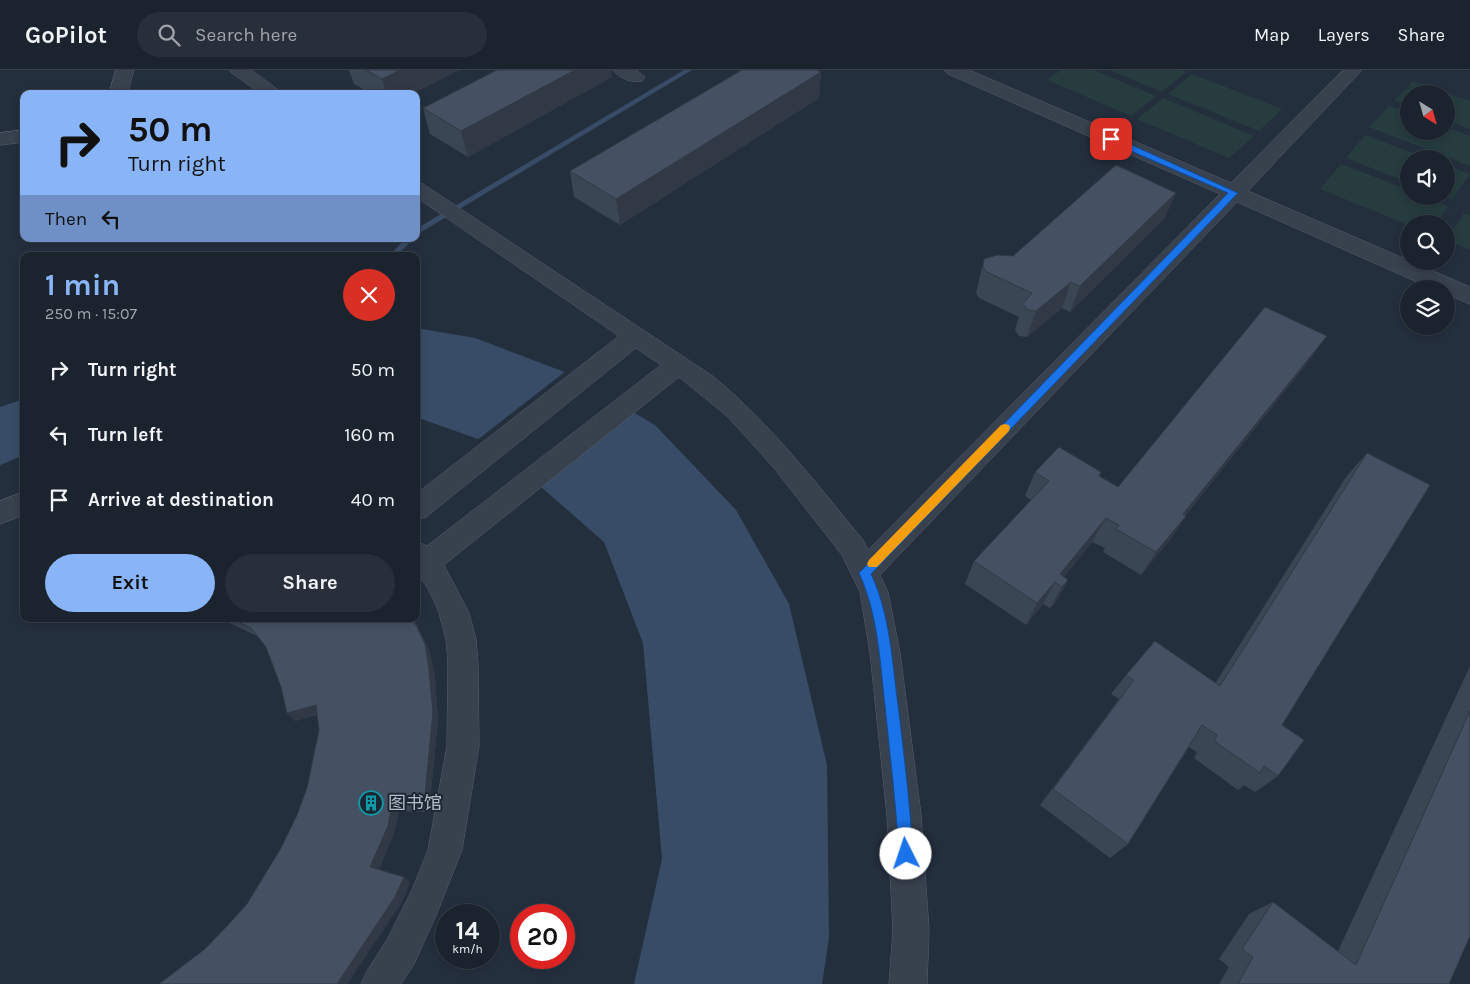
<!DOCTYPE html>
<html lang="en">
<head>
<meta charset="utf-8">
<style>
	:root { --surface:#1b232e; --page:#282f3a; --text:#f1f3f6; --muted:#a0a4aa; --line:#39404a; --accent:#8ab4f8 }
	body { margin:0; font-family:Karla,"Noto Sans SC",sans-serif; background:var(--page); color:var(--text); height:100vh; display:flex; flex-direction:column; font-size:19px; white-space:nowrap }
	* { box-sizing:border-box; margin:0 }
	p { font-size:16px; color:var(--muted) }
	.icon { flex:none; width:28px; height:28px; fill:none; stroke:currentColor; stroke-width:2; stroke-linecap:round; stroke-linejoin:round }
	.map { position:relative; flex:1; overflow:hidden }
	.sheet { position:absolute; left:20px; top:182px; width:400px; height:370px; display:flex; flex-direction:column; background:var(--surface); border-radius:10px; box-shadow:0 2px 8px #0003,0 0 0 1px var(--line) }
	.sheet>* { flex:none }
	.banner { position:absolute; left:20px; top:20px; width:400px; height:152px; border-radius:10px; box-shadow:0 2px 8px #0003,0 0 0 1px var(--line); background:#8ab4f8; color:#111; overflow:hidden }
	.needle { width:32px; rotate:143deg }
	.tools { position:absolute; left:1400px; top:15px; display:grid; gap:10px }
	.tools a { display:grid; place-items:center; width:55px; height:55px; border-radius:50%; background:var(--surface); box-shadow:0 2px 8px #0003,0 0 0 1px var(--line); font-size:25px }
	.speed { position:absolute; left:435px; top:834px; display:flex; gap:10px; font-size:25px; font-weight:700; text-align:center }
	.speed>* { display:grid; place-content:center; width:65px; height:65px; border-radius:50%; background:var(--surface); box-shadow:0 2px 8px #0003,0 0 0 1px var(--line); line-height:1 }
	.speed small { font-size:12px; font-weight:400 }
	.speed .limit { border:8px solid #d22; background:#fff; color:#111 }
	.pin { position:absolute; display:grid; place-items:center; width:42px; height:42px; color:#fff; margin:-21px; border-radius:10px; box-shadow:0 2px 8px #0006 }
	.me { position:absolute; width:55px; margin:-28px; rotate:356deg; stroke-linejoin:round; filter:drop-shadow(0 0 4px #0008) }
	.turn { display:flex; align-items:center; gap:18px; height:105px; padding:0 25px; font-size:22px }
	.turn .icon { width:65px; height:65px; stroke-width:2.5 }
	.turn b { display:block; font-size:35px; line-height:42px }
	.then { display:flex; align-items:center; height:48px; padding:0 25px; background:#0003; gap:10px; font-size:19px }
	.round { display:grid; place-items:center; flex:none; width:52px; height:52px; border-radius:26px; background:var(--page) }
	.overview { display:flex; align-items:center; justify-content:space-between; height:85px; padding:0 25px }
	h1 { font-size:30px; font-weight:700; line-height:38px; color:var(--accent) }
	.cta { display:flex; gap:10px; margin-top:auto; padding:10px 25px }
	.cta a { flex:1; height:58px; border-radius:30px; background:var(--accent); color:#111; font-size:20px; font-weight:700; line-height:58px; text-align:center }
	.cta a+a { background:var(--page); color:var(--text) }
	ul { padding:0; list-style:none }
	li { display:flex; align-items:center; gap:15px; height:65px; padding:0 25px }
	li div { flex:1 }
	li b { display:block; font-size:19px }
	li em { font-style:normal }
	header { display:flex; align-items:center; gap:30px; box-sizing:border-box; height:70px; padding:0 25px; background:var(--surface); border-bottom:1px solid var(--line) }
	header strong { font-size:24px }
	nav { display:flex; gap:28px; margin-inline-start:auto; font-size:18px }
	.search { width:350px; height:45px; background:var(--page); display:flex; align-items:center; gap:12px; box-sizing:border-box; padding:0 18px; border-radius:28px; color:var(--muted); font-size:19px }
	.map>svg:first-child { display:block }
	.green { fill:#263c3f }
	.water { fill:#394c67 }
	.pier { fill:#242f3e }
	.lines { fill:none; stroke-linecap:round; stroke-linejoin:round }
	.stream { fill:#394c67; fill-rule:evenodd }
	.minor-casing { stroke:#565f6c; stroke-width:1 }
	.minor { fill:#38414e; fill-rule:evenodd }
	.wall { fill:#3b4654 }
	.shaded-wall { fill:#303945 }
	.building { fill:#455162; stroke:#303945 }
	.route { fill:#1a73e8; stroke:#114b97 }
	.slow { fill:#f59e0b }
	.labels { text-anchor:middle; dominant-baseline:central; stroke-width:4; stroke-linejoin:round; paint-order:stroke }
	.near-poi-label { font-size:18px; fill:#b4bcc9; stroke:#1d2633; text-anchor:start }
</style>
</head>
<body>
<header>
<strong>GoPilot</strong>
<div class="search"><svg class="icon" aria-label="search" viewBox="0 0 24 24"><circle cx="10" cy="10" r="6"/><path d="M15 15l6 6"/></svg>Search here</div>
<nav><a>Map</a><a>Layers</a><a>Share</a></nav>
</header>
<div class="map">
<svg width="1470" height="914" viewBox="0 0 1470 914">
	<rect width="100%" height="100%" fill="#242f3e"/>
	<path class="green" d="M1061,0H1094L1156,26L1131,46L1047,10Z
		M1109,0H1181L1186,2L1162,22Z
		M1192,4L1282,39L1259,61L1168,24Z
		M1413,11L1470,31V59L1446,50V24H1409V36L1394,31Z
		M1163,28L1254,66L1229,88L1137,49Z
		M1389,36L1409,43V61H1446V57L1470,66V96L1369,57Z
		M1365,65L1429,89H1409V113L1346,88Z
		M1341,94L1409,120V126H1424L1448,136L1436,154L1409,155L1320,119Z
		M1446,95L1470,104L1452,130L1444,126H1446Z
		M1464,143L1470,145V180L1446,170Z"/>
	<path class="water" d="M416,258L475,268L567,303L655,355L736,440L789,534L827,695L829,868L822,914H634L662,789L643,573L604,472L492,374L416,347Z
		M24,329V385L0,395V337Z"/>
	<path class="pier" d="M566,301L636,341L538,417L491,376L476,371Z"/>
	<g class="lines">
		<path class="stream" d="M684,0H692L416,165V159Z
			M405,169H413L397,186H389Z"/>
		<g class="minor-casing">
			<path id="minor" d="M116,0H134L127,24H109Z
				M230,0H251L284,24H262L233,4Z
				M613,0H636L645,7L642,11C632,13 619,9 613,0Z
				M945,0H969L1231,113L1343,0H1362L1248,121L1470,217V234L1446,224V219H1433L1237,132L880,505L888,522L900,583L921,745L929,860L927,914H889L893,860L887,745L870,583L860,522L842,485L774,398L727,346L679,307L444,495L469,543L476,569L478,594L479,676L462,780L437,843L414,894L401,914H361L367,901L388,868L412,820L428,780L447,676L448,594L446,569L439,543L433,528L425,514L416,503V471L427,476L661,295L636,278L426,447L416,450V424L619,266L416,127V112L423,114L714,307C771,354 816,413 863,470L868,480L1220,124L948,4Z
				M24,60V72L0,75V63Z
				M24,422V445L0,454V431Z"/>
		</g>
		<use href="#minor" class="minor"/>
	</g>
	<path class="wall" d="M349,0H459L412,24H372L354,14Z
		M821,2L819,28L620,155L574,127L570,101Z
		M612,7L468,87L430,64L423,38Z
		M1176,123L1164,149L1070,242L1062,238L1027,267L1019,266L1015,260L1019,247L979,228L976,223L984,189L1013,186Z
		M1309,291L1185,446H1186L1170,470L1141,505L1103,482L1105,478L1092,472L1064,507L1068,510L1056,532L1050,538L1043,534L1026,555L965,514L974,491L1031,430L1025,426L1035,402L1099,406L1118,417Z
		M1367,383L1282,655L1278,706L1255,722L1244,715L1238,720L1194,688L1197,682L1189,677L1128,774L1110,788L1040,735L1119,629L1111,624L1126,605L1216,612L1346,407Z
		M217,549H414L430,583L435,607L438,650L429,742L399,741L394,763L379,799L410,812L402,832L347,914H159L205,879L228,855L247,834L281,778L297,745L307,718L319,660L317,645L295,651L281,617L266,577L257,566L223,550Z
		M1470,596V866L1449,914H1219L1229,897L1219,889L1249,844L1273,832L1338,881Z"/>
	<path class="shaded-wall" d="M400,0H459L412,24H387L382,9Z
		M575,0H611L612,7L468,87L461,61Z
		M821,2L819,28L620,155L616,129Z
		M1176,123L1164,149L1070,242L1080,216Z
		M1071,212L1062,238L1027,267L1036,241Z
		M1327,266L1309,291L1167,468L1183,444Z
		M1186,446L1170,470L1141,505L1156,482Z
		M1106,448L1092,472L1058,514L1060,504Z
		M1068,510L1056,532L1050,538L1062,517Z
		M1055,512L1043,534L1026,555L1037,533Z
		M413,549H414L430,583L435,607L438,650L429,742L424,736Z
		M316,635L323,643L295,651L287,643Z
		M392,734L399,741L394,763L377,803L370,797Z
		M404,807L410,812L402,832L347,914H337Z"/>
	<path class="building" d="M366,0H400L382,9Z
		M497,0H575L461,61L423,38Z
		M742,0H817L821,2L616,129L570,101Z
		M1116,95L1176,123L1080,216L1071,212L1036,241L1028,240L1023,234L1032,223L987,202L983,197L984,189L997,185L1013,186Z
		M1265,237L1327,266L1183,444L1186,446L1156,482L1116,459L1119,455L1106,448L1060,504L1068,510L1062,517L1055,512L1037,533L974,491L1049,411L1035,402L1059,377L1101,402L1099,406L1118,417Z
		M1367,383L1430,415L1282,655L1304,670L1278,706L1264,696L1260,703L1214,671L1217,665L1202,655L1128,774L1053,719L1134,610L1126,605L1155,571L1220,616Z
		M231,549H413L425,574L429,599L433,642L424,736L392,734L388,756L370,797L404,807L395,827L337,914H159L205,879L228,855L247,834L281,778L297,745L307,718L319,660L316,635L287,643L281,617L266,577L251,558Z
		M1470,641V866L1449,914H1238L1253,887L1242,879L1273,832L1356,895Z"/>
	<path class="route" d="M1108,67H1114L1238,123L871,504C890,544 892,591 898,635C904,684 910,734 913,784L911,789L906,791L901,789L899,784C896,734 890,685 885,636C880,592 878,544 859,503L1228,123L1108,71Z"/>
	<path class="slow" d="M1005,354L1009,355L1010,358L1009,361L877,497H869L867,494L869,490L1001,355Z"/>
	<defs>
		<g id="building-ring" transform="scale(1.25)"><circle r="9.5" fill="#1d2633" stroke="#0f9aa8" stroke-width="1.5"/><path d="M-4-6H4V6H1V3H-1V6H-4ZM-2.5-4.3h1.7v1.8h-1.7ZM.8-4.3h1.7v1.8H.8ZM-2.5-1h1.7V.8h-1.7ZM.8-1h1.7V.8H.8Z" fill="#0f9aa8"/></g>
	</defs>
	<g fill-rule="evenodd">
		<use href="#building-ring" x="371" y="733"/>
	</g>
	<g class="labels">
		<g class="near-poi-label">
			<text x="388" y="733">图书馆</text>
		</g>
	</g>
</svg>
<div class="tools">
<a><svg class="needle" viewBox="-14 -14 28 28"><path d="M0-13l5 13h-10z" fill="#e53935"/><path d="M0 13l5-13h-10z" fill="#a0a4aa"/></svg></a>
<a><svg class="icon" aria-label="sound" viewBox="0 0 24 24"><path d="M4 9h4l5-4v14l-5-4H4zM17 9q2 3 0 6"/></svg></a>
<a><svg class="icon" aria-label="search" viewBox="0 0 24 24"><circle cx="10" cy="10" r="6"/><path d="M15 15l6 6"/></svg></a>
<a><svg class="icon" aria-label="layers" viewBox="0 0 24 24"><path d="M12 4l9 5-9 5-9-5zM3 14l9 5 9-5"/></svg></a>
</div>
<div class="speed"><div>14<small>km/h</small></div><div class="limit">20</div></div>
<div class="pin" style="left:1111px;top:69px;background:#d93025"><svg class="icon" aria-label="arrive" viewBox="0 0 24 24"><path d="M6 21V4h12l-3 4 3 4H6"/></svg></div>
<svg class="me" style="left:906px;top:784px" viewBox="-20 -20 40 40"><circle r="19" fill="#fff"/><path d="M0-13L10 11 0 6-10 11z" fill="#1a73e8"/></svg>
<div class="banner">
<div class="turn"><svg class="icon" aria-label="right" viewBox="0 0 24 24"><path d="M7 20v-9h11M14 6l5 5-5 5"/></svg><div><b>50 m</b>Turn right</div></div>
<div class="then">Then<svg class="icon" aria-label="left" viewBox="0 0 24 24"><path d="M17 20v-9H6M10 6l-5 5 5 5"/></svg></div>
</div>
<section class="sheet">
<div class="overview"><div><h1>1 min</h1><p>250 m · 15:07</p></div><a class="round" style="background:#d93025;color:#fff"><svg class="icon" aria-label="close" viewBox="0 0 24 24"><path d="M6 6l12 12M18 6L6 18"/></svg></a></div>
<ul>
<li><svg class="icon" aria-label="right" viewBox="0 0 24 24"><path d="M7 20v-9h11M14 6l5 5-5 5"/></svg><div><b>Turn right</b></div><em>50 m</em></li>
<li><svg class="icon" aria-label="left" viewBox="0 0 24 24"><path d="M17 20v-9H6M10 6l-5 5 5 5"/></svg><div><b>Turn left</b></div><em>160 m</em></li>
<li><svg class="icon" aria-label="arrive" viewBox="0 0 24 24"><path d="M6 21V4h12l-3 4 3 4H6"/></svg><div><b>Arrive at destination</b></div><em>40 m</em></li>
</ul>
<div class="cta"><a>Exit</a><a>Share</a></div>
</section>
</div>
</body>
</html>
